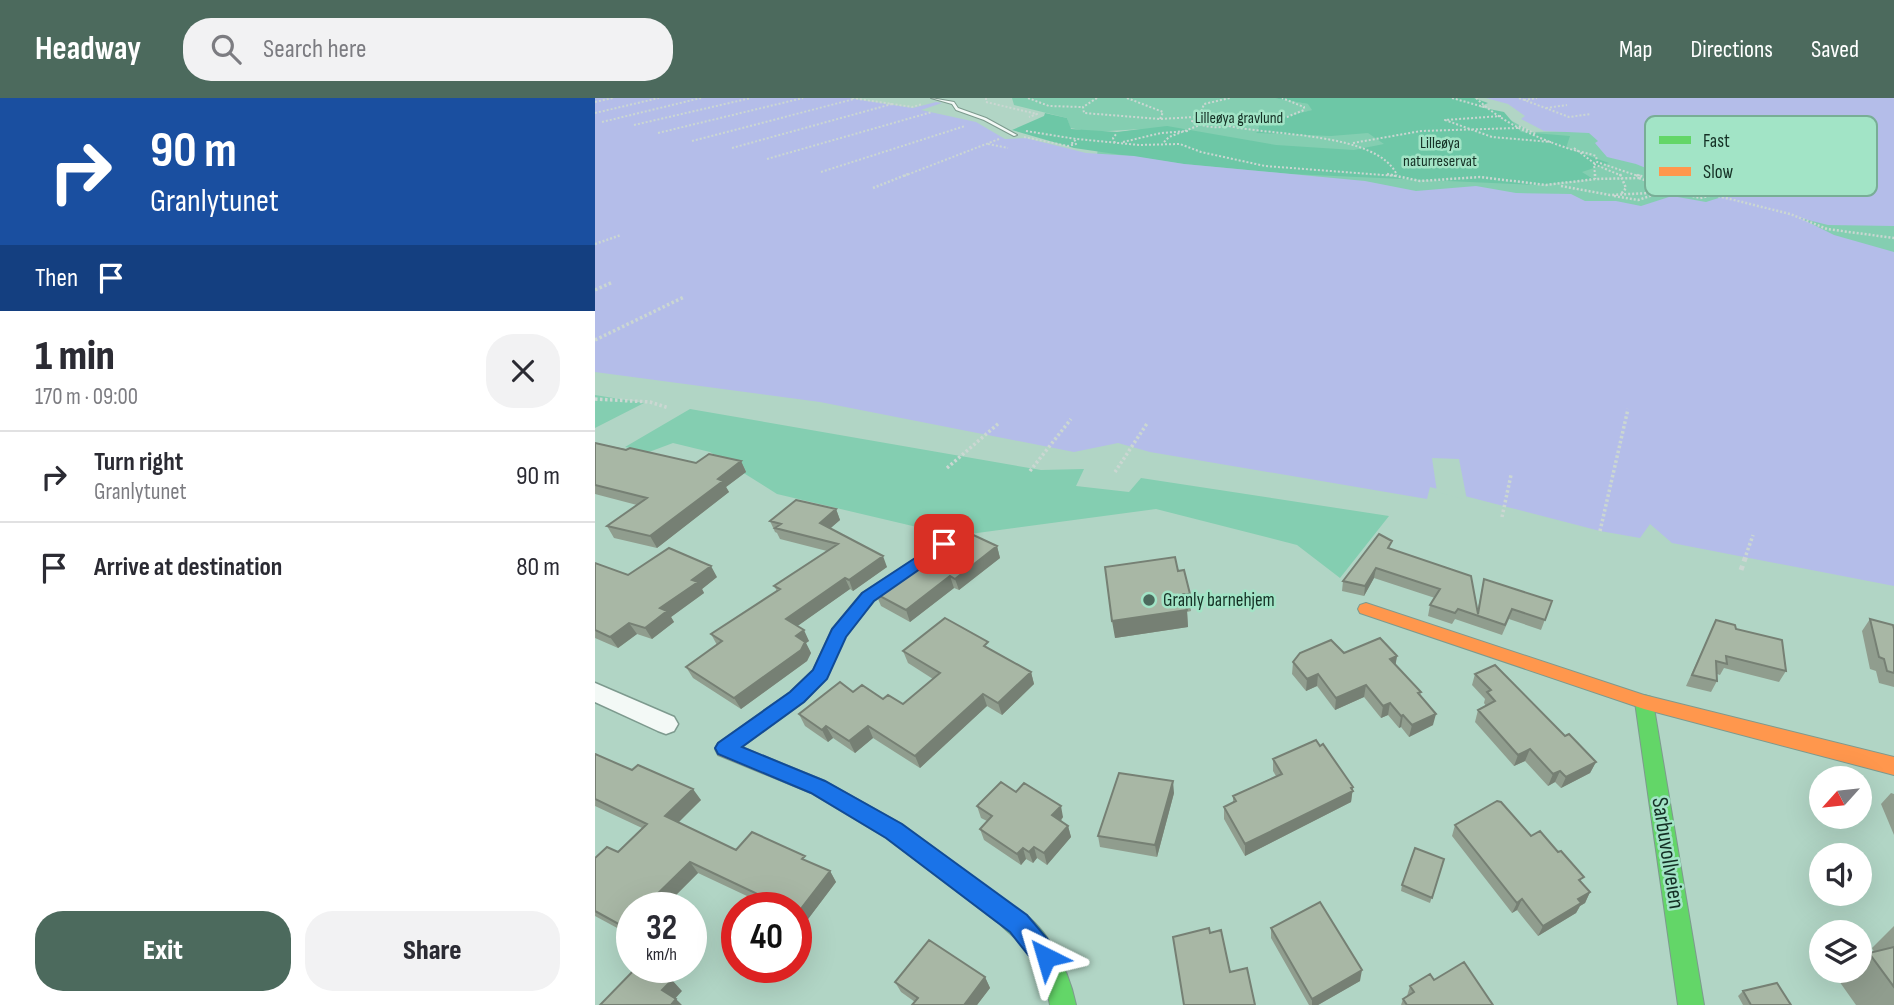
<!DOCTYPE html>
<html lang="en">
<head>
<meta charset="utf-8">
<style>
	:root { --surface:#fff; --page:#f2f2f3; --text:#2b2b33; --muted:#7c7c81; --line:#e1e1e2; --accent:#4c6a5d }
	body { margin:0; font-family:"Sofia Sans Condensed",sans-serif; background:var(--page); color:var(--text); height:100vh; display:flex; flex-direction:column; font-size:26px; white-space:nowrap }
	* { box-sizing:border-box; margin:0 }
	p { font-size:23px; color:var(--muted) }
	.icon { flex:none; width:38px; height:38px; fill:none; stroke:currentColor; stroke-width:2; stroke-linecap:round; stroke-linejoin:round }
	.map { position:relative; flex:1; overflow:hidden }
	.side { display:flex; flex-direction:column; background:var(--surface); width:595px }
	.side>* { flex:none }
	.guide { background:#1a4fa0; color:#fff; overflow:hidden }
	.needle { width:46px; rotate:243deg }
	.fabs { position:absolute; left:1214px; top:668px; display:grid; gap:14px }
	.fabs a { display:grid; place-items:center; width:63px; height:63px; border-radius:50%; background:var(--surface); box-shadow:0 7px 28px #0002; font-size:35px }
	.speed { position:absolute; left:21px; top:794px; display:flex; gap:14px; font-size:35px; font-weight:700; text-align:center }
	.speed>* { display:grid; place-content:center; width:91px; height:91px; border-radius:50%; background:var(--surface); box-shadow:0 7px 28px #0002; line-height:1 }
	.speed small { font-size:18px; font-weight:400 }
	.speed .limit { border:10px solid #d22; background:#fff; color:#111 }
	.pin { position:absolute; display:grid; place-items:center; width:60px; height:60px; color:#fff; margin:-30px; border-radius:14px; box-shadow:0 4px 10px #0006 }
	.me { position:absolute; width:77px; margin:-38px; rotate:320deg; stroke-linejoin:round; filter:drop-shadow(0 0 5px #0008) }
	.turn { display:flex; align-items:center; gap:24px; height:147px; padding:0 35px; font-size:32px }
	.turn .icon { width:91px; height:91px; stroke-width:2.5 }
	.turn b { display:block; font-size:49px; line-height:60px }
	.then { display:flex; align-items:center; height:66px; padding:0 35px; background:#0003; gap:14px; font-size:26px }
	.round { display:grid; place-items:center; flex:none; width:74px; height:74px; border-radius:28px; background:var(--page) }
	.head { display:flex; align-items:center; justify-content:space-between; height:119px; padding:0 35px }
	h1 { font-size:42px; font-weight:800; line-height:52px }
	.action { display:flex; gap:14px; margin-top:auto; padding:14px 35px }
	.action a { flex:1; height:80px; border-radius:28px; background:var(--accent); color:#fff; font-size:28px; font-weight:800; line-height:80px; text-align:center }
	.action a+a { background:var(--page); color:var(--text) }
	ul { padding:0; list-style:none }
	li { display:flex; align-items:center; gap:21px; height:91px; padding:0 35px; border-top:2px solid var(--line) }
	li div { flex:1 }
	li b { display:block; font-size:26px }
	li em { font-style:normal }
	header { display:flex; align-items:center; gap:42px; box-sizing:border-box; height:98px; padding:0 35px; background:var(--accent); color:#fff }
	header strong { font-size:33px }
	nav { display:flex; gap:38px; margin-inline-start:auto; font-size:24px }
	.search { width:490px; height:63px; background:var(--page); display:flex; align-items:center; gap:18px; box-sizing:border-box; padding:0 24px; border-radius:28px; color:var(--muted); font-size:26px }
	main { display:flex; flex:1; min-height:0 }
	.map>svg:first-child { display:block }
	.green { fill:#84ceb1 }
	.forest { fill:#6dc7a6 }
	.water { fill:#b4bde9 }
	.pier { fill:#b1d5c5 }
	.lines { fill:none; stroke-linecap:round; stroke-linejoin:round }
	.lane-casing { stroke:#7d9a8e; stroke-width:2 }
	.street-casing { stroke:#7d9a8e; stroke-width:3 }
	.fast-casing { stroke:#7d9a8e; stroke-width:2 }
	.slow-casing { stroke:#7d9a8e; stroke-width:2 }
	.path-far3 { stroke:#cbd7d2; stroke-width:2; stroke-dasharray:2 2; stroke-linecap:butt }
	.path-far2 { stroke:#cbd7d2; stroke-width:2.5; stroke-dasharray:2 2; stroke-linecap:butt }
	.path-far1 { stroke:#cbd7d2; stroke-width:3.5; stroke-dasharray:2.5 2.5; stroke-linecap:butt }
	.path { stroke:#cbd7d2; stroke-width:5; stroke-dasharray:4.5 4.5; stroke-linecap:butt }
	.lane { fill:#f3f9f6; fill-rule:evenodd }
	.street { fill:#f3f9f6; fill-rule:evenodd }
	.fast { fill:#63d668; fill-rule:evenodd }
	.slow { fill:#ff974d; fill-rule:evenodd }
	.wall { fill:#909d8e }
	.shaded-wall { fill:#768074 }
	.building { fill:#a8b7a5; stroke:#768074; stroke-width:2 }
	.route { fill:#1a73e8; stroke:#114b97; stroke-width:2 }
	.poi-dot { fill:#4c6a5d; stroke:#a2e4c6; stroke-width:2.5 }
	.labels { text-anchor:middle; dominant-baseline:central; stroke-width:5; stroke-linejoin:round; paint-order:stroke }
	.far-park-label { font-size:16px; fill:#153025; stroke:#a2e4c6 }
	.poi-label { font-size:19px; fill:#153025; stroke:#a2e4c6; text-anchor:start }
	.near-street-label { font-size:23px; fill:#153025; stroke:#a2e4c6 }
	.key { fill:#a2e4c6; stroke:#78ae96; stroke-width:2 }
	.key-label { font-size:19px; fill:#153025 }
</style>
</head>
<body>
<header>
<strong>Headway</strong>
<div class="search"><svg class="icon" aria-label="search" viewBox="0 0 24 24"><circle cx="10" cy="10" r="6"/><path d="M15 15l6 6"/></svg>Search here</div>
<nav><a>Map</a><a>Directions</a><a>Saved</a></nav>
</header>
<main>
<section class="side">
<div class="guide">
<div class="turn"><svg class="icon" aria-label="right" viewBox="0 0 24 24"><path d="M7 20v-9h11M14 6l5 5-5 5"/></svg><div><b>90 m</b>Granlytunet</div></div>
<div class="then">Then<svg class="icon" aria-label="arrive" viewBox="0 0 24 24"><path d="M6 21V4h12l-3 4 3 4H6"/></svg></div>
</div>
<div class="head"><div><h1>1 min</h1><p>170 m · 09:00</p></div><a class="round"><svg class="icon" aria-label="close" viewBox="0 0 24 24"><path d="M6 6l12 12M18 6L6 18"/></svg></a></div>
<ul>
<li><svg class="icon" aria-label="right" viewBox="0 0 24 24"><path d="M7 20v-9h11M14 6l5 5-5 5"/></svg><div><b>Turn right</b><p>Granlytunet</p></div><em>90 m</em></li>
<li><svg class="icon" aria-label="arrive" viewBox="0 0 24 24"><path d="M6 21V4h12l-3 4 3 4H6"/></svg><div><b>Arrive at destination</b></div><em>80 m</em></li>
</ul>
<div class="action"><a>Exit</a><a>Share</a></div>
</section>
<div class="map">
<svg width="1299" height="907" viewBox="0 0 1299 907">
	<rect width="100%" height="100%" fill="#b1d5c5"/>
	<path class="green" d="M417,0H678L714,6L718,12L666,24L661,35L705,36L714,23L906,17L937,34L990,33L1299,116V175L502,57L505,37L546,31L498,34L475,30L472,20L419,7Z
		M0,297L49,305L0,330Z
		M95,311L446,372L489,371L481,388L534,394L546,380L794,418L745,480L702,447L561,411L360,438L182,396L115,354L78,345L54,354L30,349Z"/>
	<path class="forest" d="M678,0H879L893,5L884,9L909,14L926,34L975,38L971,50L1014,65L987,74L998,81L942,87L695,76L589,66L479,50L417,32L449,18L450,15L472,20L476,31L522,34L572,28L681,47L759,52L789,46L773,35L736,38L661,35L666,24L717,12L713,6Z"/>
	<path class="water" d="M0,0H254L318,10L341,4L347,5L326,12L381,24L410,41L431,40L491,55L539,58L589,66L770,83L821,93L881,88L921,95L976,96L990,103H1021L1046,108L1077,98L1111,104L1149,92L1122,88L1073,89L1068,86L1080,80L1079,78L1068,77L1041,66L1012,59L1000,45L1003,43L994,35L949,33L926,21L930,18L913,6L891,0H1299V128L1233,127L1205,120L1239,137L1299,154V488L1077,445L1055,426L1045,440L1005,433L835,389L832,401L555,354L523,345L479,354L225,304L0,274Z"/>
	<path class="pier" d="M837,360L864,361L872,402L842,394Z"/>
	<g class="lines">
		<g class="lane-casing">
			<path id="lane" d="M336,0L359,4L363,10L391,20L422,37L419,38L389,22L361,12L357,6Z"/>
		</g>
		<g class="street-casing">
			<path id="street" d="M0,585L79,619L83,626L79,633L71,636L63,633L0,604Z"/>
		</g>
		<g class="fast-casing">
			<path id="fast" d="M1049,597L1056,599L1058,604L1109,907H1083L1040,604L1042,599Z
				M410,805C449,820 473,868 481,907H455C451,881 439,860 421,841C413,833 403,827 398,816L402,808Z"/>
		</g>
		<g class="slow-casing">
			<path id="slow" d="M350,441L356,442L358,446L356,450L279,503L250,539L231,581L209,604L147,649L230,683L307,726L418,808L422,816L418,824L410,827L402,824L291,740L216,695L123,657L120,651L123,645L195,594L218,572L237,531L267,495Z
				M771,505L1049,597L1299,659V677L1049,611L765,515L763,511L765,507Z"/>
		</g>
		<path class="path-far3" d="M257,0L317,9L328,6
			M391,0V4L442,16L434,19
			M433,0L454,8L487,9
			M502,0L488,9L489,15L565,21L600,19
			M532,0L568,14L565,21
			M857,0L889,9
			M881,0C905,23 937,38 969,49C979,53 990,54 1001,58L1002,64L1043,78
			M924,0L974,19L996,16
			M929,2L942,0
			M0,4L18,0
			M951,10L972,7
			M0,15L64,0
			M619,16L634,17L645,22C630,32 613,31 597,23L605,17Z
			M605,17L609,6L635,0
			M906,18L850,22L897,39L956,44
			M644,23L692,19L709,12V9L687,0
			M7,24L106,0
			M39,27L156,0
			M634,28C677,38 782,34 802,77
			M924,28L941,36
			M431,33L481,41
			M63,35L208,0
			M429,39L473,48L481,46L477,45L482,41L544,47L585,46L606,54L670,68L801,78
			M97,43L259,1
			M528,44L566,35L593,33
			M569,44L574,39L605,27
			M520,45L518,40L522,35
			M758,45L826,33L923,30
			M393,46L413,50
			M137,50L297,6
			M979,50L999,65L1000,78
			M172,61L337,14
			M999,66L1027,78
			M226,74L370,28
			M1043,77L1046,78
			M309,78L404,41"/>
		<path class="path-far2" d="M792,76L825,83L885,79L951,87L1000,81L1044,80L1041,76
			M1000,76V81
			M1025,76L1031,90L1026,96
			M1044,80L1075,92
			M966,88L1015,97L1134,91
			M278,90L313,76
			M1113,92L1119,97L1195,116L1232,131L1299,140
			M1086,95L1105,100L1118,97
			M1019,98L1043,102L1067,94L1058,82L1043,77
			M0,146L26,137"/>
		<path class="path-far1" d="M0,192L18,184
			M0,242L89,199
			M0,301L55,304L74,310
			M352,370L404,325
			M435,373L476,321
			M520,374L553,324
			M907,419L916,377
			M1005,433L1033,311
			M1151,457L1158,437"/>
		<path class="path" d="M1146,472L1152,455"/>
		<use href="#lane" class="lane"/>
		<use href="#street" class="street"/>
		<use href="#fast" class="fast"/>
		<use href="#slow" class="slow"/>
	</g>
	<path class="wall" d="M0,345L101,365L146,363L151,374L131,389L134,394L62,450L19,440L12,428L42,407L0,396Z
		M241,411L245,422L235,430L292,469L258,493L255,491L202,528L214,543L211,545L216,555L212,563L146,611L98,580L91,569L122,547L116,536L182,493L179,488L232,453L185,441L182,435L180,434L175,423Z
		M402,448L405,460L364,492L359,490L315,524L286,508L281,496Z
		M795,451L882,515L889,481L957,503L946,532L914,521L907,537L860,521L857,526L833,518L835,507L840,500L779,480L769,498L747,493L748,483Z
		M0,465L33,477L122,479L107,491L109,495L76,519L79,524L57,541L42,536L23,550L0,540Z
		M583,473L595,496L596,513L592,514L593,529L520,540Z
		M1275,521L1299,531V589L1284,585L1281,573L1275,571L1267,533Z
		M1121,522L1141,531L1191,573L1184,584L1129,570L1125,577L1122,576V583L1116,594L1091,588Z
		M396,552L436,574L439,586L407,617L392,608L325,670L278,640L260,655L238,640L233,644L210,628L204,616L288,601L308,606L338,581L313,565L308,553Z
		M749,555L802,558L800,567L826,594L825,597L838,627L814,639L806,629L804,630L793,617L786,620L769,599L740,612L722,588L711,593L697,576L698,564Z
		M880,576L970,638L1001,664L995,675L966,690L960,684L953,688L930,663L919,668L880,624L883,612L891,608L889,605L890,601L877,587Z
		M0,656L106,702L83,724L141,752L214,764L235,773L241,784L201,837V810L173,808L103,775L68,810H37V838L0,818V760L23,754L47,730L0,708Z
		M678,661L758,689L756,704L650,758L629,721V709L638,705V698L681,678L678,673Z
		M421,694L468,719L466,723L473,728L476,739L452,767L442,760L438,765L431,761L426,767L389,742L385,731L392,723L386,720L382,708Z
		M579,695L562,759L505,749L503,738Z
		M1296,695L1299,696V737L1286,706Z
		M860,727L936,738L963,754L995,794L990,805L985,808L981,815L943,838L922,812L917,815L857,738Z
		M849,761L835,805L806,793L807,787Z
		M1299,828V907H1261L1244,883L1254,873H1265V863L1274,855L1279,854L1277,850Z
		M676,830L765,883L723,907H714L676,840Z
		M390,879L395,890L382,907H317L320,904L306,894L300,884Z
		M839,882L898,907H806L808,901L812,898L815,888Z
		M1148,893L1196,907H1148L1143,898Z"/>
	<path class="shaded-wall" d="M146,363L151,374L131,389L134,394L62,450L55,438L123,381Z
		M241,411L245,422L229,436L225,425Z
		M402,448L405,460L364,492L360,481Z
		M288,458L292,469L258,493L254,482Z
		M116,468L122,479L107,491L109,495L76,519L79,524L57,541L50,530L65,510L97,482Z
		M781,470L779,480L769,498L770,488Z
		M355,478L359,490L315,524L311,512Z
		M250,480L255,491L197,532L191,521Z
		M592,512L593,529L520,540L517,523Z
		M34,525L42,536L23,550L15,539Z
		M209,532L214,543L211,545L216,555L212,563L146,611L139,600L201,538Z
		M802,558L800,570L795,561Z
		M436,574L439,586L407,617L403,605Z
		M723,576L722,588L711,593L712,581Z
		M771,587L769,599L740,612L741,600Z
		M388,596L392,608L325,670L320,658Z
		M795,605L793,617L786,620L788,608Z
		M841,616L838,627L814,639L817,627Z
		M808,617L806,629L804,630L806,618Z
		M231,628L238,640L233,644L227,632Z
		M273,628L278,640L260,655L254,643Z
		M935,651L930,663L919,668L923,657Z
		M1001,664L995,675L966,690L971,679Z
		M965,673L960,684L953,688L958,676Z
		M578,683L579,695L562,759L560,747Z
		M758,689L756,704L650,758V746Z
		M98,691L106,702L79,729L70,718Z
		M466,708L468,719L460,729L457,717Z
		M473,728L476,739L452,767L449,755Z
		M439,749L442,760L438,765L434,754Z
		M428,750L431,761L426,767L422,756Z
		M95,764L103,775L68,810H48Z
		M235,773L241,784L201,837V817Z
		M995,794L990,805L985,808L981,815L943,838L948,828L983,801Z
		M927,801L922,812L917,815L922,805Z
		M37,821V837L29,829Z
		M767,872L765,883L723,907H717V901Z
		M390,879L395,890L382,907H369Z
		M77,882L87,893L78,903L67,892Z
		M81,901L87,907H76Z"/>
	<path class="building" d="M0,345L31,352L35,350L101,365L114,356L146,363L123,381L128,383L55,438L12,428L52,400L0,387Z
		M201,402L241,411L225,425L288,458L254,482L250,480L191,521L209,532L201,538L210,544L206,552L139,600L91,569L127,543L116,536L185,491L179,488L243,446L180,430L186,426L175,423Z
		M374,435L402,448L360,481L355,478L311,512L281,496Z
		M784,436L797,443L793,450L876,478L883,516L889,481L957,503L950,522L917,511L910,527L863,511L860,515L835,507L845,491L781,470L770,488L748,483Z
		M74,450L116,468L97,482L103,484L65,510L72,513L50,530L34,525L15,539L0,532V465L33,477Z
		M580,459L583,473L589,472L595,496H588L592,512L517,523L510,469Z
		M350,520L393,544L389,548L436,574L403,605L388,596L320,658L273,628L254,643L231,628L227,632L204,616L245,584L258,594L267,587L288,601L293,597L308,606L345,575L308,553Z
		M1275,521L1298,527L1299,531V575L1292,573L1289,561L1284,559Z
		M1121,522L1140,527L1141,531L1187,542L1191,573L1131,558L1132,566L1121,563L1122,583L1097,577Z
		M785,540L802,558L795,561L826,594L823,595L841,616L817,627L808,617L806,618L795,605L788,608L771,587L741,600L723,576L712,581L698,564L705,555L736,542L749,555Z
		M900,567L970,638L974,636L1001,664L971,679L965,673L958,676L935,651L923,657L883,612L900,603L892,594L896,592L880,576Z
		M721,642L725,648L728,646L758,689L756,690L758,693L650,746L629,709L641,703L638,698L687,676L678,661Z
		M0,656L37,672L43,667L98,691L70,718L141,752L157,734L210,758L207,761L235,773L201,817V810H172L177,803L95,764L48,810H37V821L29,829L0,813V760L12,749L23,754L52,726L0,701Z
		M524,675L578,683L560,747L503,738Z
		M406,684L421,694L429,685L466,708L457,717L473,728L449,755L439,749L434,754L428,750L422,756L385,731L397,718L382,708Z
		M902,703L906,704L936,738L945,733L963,754L966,753L989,779L984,782L995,794L983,801L986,805L948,828L927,801L922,805L860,727Z
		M820,750L849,761L837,800L807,787Z
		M725,804L767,872L717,901L676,830Z
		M614,830L615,835L626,832L635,874L652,870L660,907H589L578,839Z
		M334,842L390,879L369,907H317L323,900L300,884Z
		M1299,849V889L1274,855Z
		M869,864L898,907H812L808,901L819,894L815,888L835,876L839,882Z
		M41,870H56L77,882L67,892L81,901L76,907H5Z
		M1182,885L1196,907H1156L1148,893Z"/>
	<path class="route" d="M349,441L355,443L357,446L355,450L279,503L251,539L232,581L209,604L147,649L230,683L307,726L432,817L460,850L463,859L460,868L451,871L442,868L415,834L291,740L216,695L123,656L120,650L123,645L195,594L218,572L237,531L267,495Z"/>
	<circle class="poi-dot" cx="554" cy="502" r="7"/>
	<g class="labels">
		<g class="far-park-label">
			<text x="644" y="20">Lilleøya gravlund</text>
			<text x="845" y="45">Lilleøya<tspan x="845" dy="18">naturreservat</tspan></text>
		</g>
		<g class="poi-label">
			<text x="568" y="502">Granly barnehjem</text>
		</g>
		<g class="near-street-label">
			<text transform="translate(1073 755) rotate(81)">Sarbuvollveien</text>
		</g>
	</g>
	<rect x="1050" y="18" width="232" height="80" rx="10" class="key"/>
	<rect x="1064" y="38" width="32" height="8" fill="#63d668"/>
	<rect x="1064" y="69" width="32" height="9" fill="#ff974d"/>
	<g class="key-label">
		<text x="1108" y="49">Fast</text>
		<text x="1108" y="80">Slow</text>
	</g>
</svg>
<div class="fabs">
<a><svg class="needle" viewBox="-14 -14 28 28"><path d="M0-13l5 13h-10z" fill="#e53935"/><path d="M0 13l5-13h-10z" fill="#7c7c81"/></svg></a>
<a><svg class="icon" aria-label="sound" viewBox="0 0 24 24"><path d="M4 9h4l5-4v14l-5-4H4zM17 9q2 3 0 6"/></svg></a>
<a><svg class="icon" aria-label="layers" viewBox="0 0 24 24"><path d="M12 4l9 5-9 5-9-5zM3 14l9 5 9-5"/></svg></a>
</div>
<div class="speed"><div>32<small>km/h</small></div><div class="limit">40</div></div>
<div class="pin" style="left:349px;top:446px;background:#d93025"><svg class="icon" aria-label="arrive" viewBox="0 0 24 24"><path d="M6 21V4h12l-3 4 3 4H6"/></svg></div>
<svg class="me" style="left:451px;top:859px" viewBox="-20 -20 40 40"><path d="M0-17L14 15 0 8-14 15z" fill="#1a73e8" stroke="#fff" stroke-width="4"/></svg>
</div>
</main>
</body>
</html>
